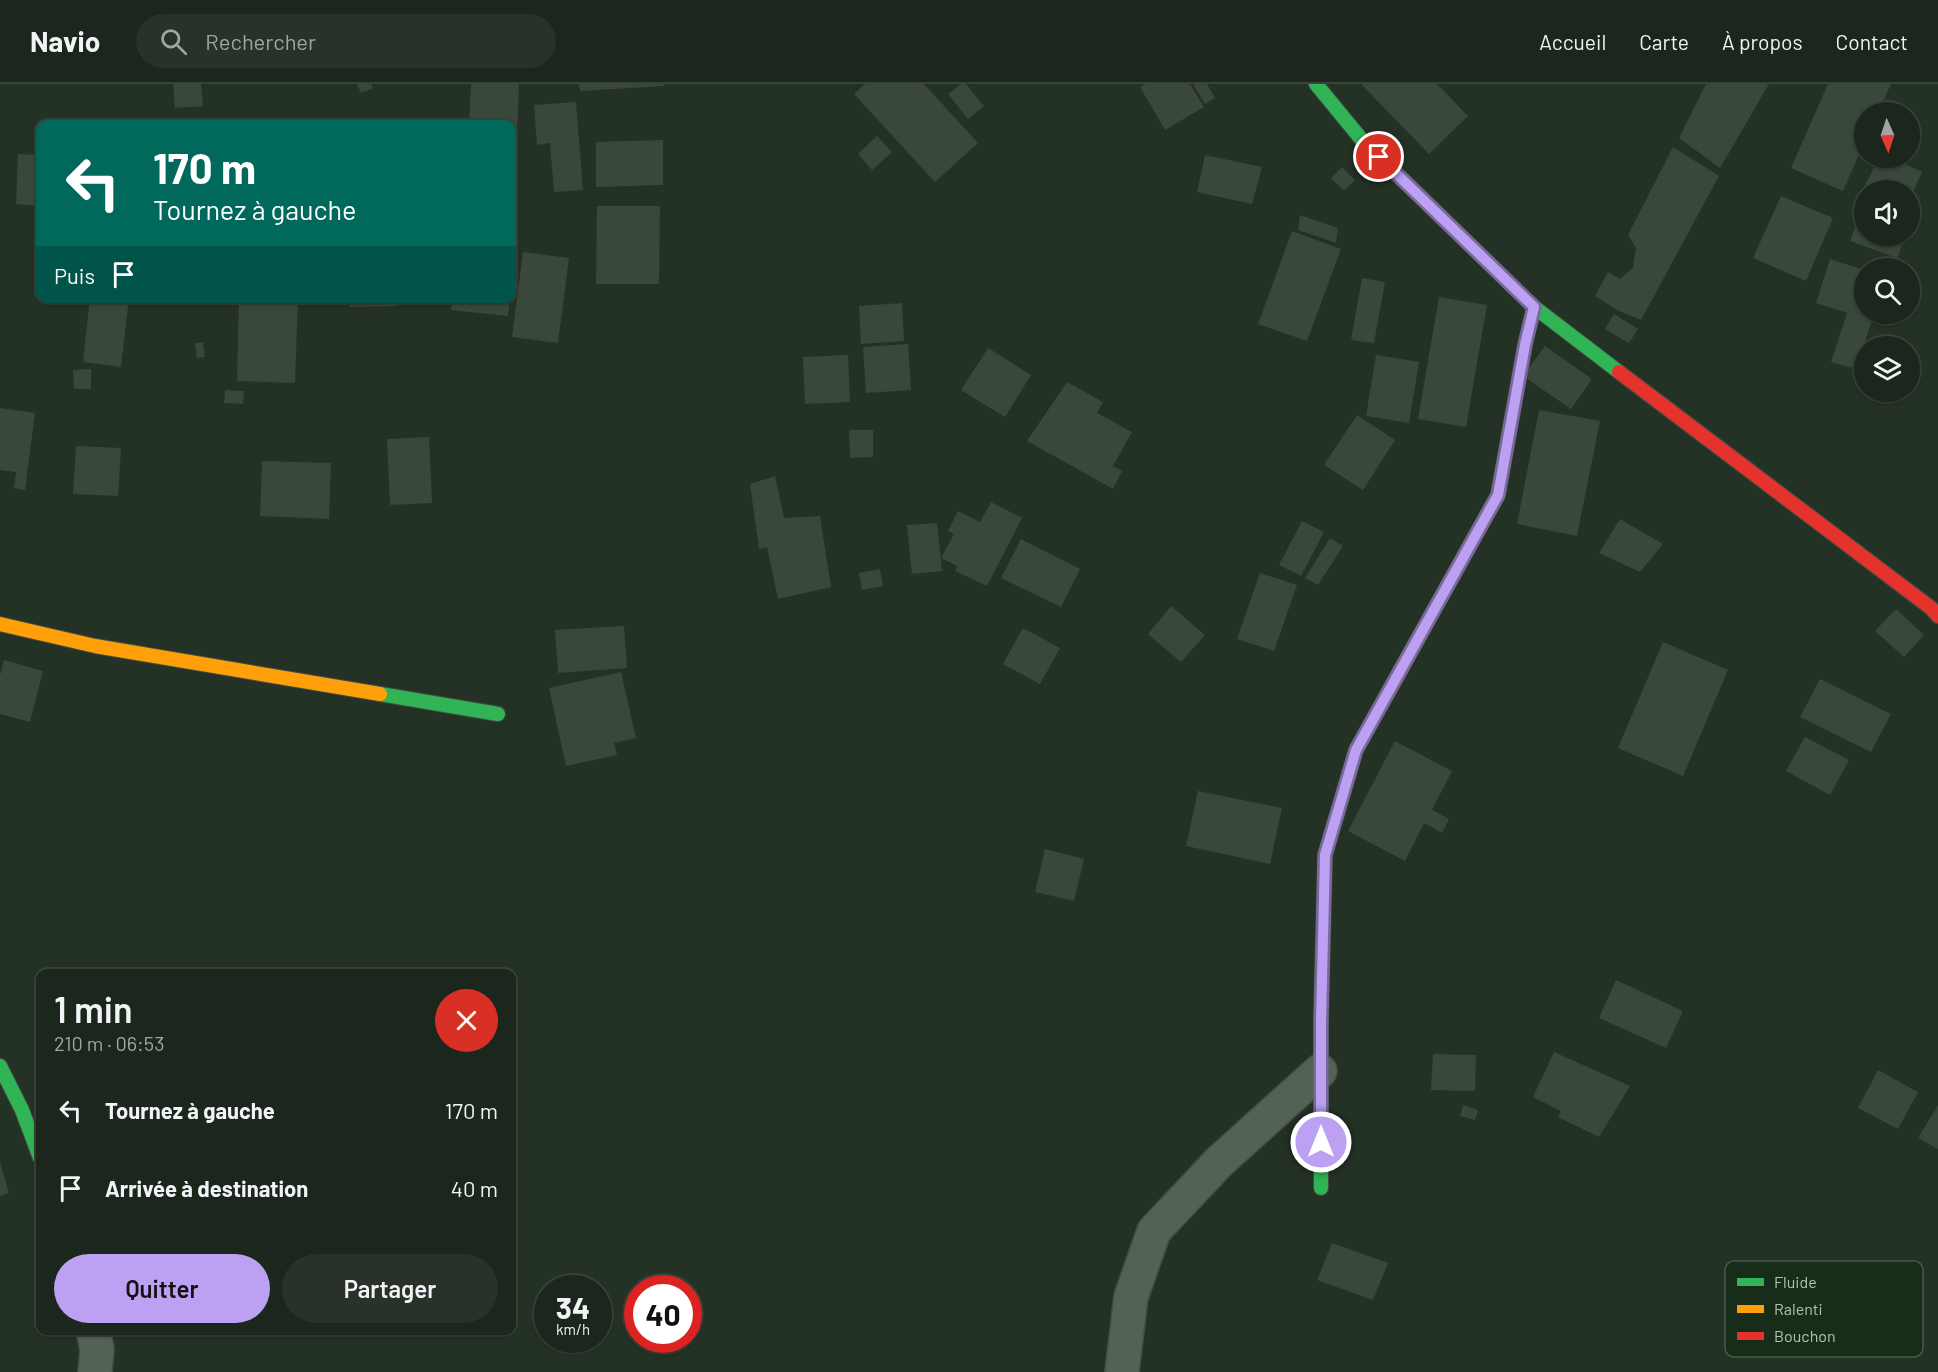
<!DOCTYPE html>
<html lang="fr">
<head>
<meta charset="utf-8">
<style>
	:root { --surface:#1b261c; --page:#283229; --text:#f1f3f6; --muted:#a0a5a3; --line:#39433b; --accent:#bca0f2 }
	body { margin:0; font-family:Barlow,sans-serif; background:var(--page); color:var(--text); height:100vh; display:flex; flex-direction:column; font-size:22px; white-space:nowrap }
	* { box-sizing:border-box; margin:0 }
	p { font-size:20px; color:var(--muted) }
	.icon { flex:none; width:33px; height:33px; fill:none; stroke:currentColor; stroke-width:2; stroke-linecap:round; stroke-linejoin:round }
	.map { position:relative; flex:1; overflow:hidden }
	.panel { position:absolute; left:36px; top:885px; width:480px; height:366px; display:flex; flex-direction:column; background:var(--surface); border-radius:12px; box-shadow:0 2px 4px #0004,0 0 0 2px var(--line) }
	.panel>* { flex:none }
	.top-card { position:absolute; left:36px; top:36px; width:480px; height:183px; border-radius:12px; box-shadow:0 2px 4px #0004,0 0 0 2px var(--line); background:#00695c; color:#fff; overflow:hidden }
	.needle { width:39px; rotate:177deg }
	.controls { position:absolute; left:1854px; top:18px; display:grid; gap:12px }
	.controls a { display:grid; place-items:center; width:66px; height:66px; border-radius:50%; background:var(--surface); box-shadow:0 2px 4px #0004,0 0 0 2px var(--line); font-size:30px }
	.speed { position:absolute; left:534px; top:1191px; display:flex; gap:12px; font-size:30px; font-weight:700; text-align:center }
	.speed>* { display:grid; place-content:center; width:78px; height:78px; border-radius:50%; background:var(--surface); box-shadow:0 2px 4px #0004,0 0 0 2px var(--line); line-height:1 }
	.speed small { font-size:15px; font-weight:400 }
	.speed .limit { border:9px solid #d22; background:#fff; color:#111 }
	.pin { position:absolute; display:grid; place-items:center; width:51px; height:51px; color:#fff; margin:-26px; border:3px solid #fff; border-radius:50%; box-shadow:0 2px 6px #0007 }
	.me { position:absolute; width:66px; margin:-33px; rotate:0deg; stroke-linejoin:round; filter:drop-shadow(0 0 4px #0008) }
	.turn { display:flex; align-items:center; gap:21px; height:126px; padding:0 18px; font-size:27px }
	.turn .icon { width:78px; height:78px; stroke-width:2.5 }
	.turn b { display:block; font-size:42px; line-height:51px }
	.then { display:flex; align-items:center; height:57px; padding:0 18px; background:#0003; gap:12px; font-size:22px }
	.round { display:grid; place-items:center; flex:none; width:63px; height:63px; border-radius:32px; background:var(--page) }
	.summary { display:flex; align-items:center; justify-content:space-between; height:102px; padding:0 18px }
	h1 { font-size:36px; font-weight:600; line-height:45px }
	.action { display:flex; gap:12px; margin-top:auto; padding:12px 18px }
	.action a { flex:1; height:69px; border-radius:36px; background:var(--accent); color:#111; font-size:24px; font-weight:600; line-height:69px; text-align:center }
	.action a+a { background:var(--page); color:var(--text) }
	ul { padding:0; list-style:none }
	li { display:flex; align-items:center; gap:18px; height:78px; padding:0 18px }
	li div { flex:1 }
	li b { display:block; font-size:22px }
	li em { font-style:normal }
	header { display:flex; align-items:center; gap:36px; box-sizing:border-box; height:84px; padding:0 30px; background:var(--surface); border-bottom:2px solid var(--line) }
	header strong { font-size:28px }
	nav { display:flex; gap:33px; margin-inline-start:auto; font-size:21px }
	.search { width:420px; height:54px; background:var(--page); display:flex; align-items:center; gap:15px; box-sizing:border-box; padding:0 21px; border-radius:33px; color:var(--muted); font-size:22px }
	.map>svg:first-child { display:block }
	.building { fill:#3a483b }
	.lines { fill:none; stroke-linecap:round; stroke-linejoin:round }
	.street-casing { stroke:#424d43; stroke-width:36 }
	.fast-casing { stroke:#424d43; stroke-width:16 }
	.slow-casing { stroke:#424d43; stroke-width:16 }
	.jam-casing { stroke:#424d43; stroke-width:16 }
	.street { stroke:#546255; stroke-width:33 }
	.fast { stroke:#30b455; stroke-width:14 }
	.slow { stroke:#ff9f0a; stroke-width:14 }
	.jam { stroke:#e5322d; stroke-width:14 }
	.route-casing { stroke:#7a689d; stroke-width:15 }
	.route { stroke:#bca0f2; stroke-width:10 }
	.key { fill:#172d19; stroke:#445b46; stroke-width:1.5 }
	.key-label { font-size:16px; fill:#acc6af }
</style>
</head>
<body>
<header>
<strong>Navio</strong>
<div class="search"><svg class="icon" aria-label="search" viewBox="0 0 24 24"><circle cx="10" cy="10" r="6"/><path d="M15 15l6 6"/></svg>Rechercher</div>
<nav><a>Accueil</a><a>Carte</a><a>À propos</a><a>Contact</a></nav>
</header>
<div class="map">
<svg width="1938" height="1288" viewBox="0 0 1938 1288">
	<rect width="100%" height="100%" fill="#243225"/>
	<path class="building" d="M173,0H201L203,22L175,24Z
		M357,0H371L373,4L361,9Z
		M471,0H519L515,98H512V40H469Z
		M579,0H664V2L580,7Z
		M865,0H924L978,59L935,98L854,10Z
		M961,0H966L984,22L968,35L948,10Z
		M1145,0H1190L1204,23L1165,46L1140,3Z
		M1193,0H1207L1215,14L1205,20Z
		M1361,0H1437L1468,32L1429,70Z
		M1706,0H1769L1720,84L1679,54Z
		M1828,0H1891L1878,28H1864V59L1843,107L1791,84Z
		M576,18L583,106L554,108L550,59L537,61L534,21Z
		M76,35L106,36V40H76Z
		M877,52L892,68L872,86L858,70Z
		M663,56V101L596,103V58Z
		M1673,63L1719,92L1641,236L1617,226L1595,212L1608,188L1620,195L1633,184L1636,164L1628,151Z
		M18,70L40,71V122L16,120Z
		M1205,71L1262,83L1252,120L1197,108Z
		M1879,74H1893L1922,88L1910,114V106H1867L1863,105Z
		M1342,83L1355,96L1344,107L1331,94Z
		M1781,112L1833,134L1806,197L1753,174Z
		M597,122H660L659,200H596Z
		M1862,124L1864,125V152H1906L1897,174L1850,157Z
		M1300,131L1338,144L1336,159L1298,146Z
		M1292,147L1341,165L1307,257L1258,240Z
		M523,168L569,174L558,259L512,253Z
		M1830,175L1864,186V230H1874L1856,285L1831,278L1847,229L1816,219Z
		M1362,194L1385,198L1374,259L1351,256Z
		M1439,213L1487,221L1466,343L1418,335Z
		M90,214H129L121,283L83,278Z
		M239,214H298L295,299L237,297Z
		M350,214H398V222L350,223Z
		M452,214H510L508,232L451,226Z
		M902,219L904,257L861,260L859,222Z
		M1614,230L1638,245L1629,259L1605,245Z
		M203,258L205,273L197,274L195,259Z
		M908,260L911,306L866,309L863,263Z
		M1545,262L1592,295L1571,325L1523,292Z
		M988,264L1031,291L1005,333L961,306Z
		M848,271L850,318L805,320L803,273Z
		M1376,271L1419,278L1409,339L1366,332Z
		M91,285V305H74L73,286Z
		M1067,298L1103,318L1097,329L1132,348L1113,382L1122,387L1113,405L1027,357Z
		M225,306L244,307L243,320L224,319Z
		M0,324L35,329L25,406L14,404L16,388L0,386Z
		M1539,326L1600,337L1577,452L1517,440Z
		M1357,331L1395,356L1363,406L1324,381Z
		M849,346H873V373L850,374Z
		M429,353L432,419L390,421L387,355Z
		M76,362L121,364L118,412L73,410Z
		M262,377L331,379L329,435L260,432Z
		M775,392L784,434L820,432L831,503L778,515L767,463L759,465L750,400Z
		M991,418L1022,434L987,502L955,487L957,482L941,474L954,450L948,447L958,427L980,438Z
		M1620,435L1663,460L1640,488L1599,469Z
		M1302,437L1324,448L1301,492L1279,481Z
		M937,439L942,487L912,490L907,441Z
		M1330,454L1343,462L1318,501L1305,494Z
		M1021,455L1080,485L1061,523L1001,494Z
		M880,485L883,502L862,506L859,489Z
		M1260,489L1297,501L1274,567L1237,555Z
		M1171,522L1205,551L1181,578L1148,550Z
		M1896,525L1924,551L1904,573L1875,547Z
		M624,542L627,584L558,589L555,546Z
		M1023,544L1060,564L1040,600L1003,580Z
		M1663,558L1728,586L1683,692L1618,664Z
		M4,576L43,587L30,638L0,630V591Z
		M621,588L636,654L614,659L617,671L566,682L549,604Z
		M1820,595L1891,630L1871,668L1800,633Z
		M1805,653L1849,676L1830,711L1786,687Z
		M1395,657L1452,687L1432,726L1449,735L1442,749L1424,739L1405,777L1348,747Z
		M1198,707L1282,724L1270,780L1186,762Z
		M1045,765L1084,775L1074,817L1035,808Z
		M1616,896L1683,927L1666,964L1599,934Z
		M1554,968L1630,1002L1599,1053L1558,1033L1561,1027L1533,1013Z
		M1433,970L1476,971L1475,1007L1431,1006Z
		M1878,986L1918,1008L1898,1045L1858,1024Z
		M1463,1021L1478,1026L1475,1036L1460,1032Z
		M1938,1021V1065L1918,1054Z
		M0,1078L9,1109L0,1112Z
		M1332,1159L1388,1179L1373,1216L1317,1196Z"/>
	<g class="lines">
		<g class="street-casing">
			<path id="street" d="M93,1246L97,1265L95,1288
				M1122,1288L1131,1213L1154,1147L1219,1078L1320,987"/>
		</g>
		<g class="fast-casing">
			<path id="fast" d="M1316,0L1362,56L1534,223L1619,288
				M380,610L498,630
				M0,982L22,1026L40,1074
				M1321,1104V937L1325,771L1330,754"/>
		</g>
		<g class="slow-casing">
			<path id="slow" d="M0,540L95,562L380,610
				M1330,754L1356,666L1498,411L1525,261L1534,223"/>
		</g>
		<g class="jam-casing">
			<path id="jam" d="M1619,288L1931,524L1938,532"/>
		</g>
		<use href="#street" class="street"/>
		<use href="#fast" class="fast"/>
		<use href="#slow" class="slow"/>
		<use href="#jam" class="jam"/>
	</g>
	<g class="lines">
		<g class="route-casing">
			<path id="route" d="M1321,1058V937L1325,771L1356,666L1498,411L1525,261L1534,223L1379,73"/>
		</g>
		<use href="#route" class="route"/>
	</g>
	<rect x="1725" y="1177" width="198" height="96" rx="9" class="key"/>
	<rect x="1737" y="1194" width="27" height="8" fill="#30b455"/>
	<rect x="1737" y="1221" width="27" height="8" fill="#ff9f0a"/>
	<rect x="1737" y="1248" width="27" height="8" fill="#e5322d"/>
	<g class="key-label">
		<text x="1774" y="1204">Fluide</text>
		<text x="1774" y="1231">Ralenti</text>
		<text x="1774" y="1258">Bouchon</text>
	</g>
</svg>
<div class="controls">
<a><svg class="needle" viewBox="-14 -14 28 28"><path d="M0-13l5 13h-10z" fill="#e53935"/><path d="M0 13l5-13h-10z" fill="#a0a5a3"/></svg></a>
<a><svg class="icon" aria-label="sound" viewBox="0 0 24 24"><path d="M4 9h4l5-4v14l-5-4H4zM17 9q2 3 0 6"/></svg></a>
<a><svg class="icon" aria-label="search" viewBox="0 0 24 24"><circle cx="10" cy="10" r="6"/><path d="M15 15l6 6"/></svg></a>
<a><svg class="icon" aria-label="layers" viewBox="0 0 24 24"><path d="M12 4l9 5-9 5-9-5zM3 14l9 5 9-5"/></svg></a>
</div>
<div class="speed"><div>34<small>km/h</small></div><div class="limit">40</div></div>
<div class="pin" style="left:1379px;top:73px;background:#d93025"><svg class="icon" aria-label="arrive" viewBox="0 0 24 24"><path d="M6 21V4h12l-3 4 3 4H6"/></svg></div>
<svg class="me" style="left:1321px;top:1058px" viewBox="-20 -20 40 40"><circle r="17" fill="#bca0f2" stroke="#fff" stroke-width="3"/><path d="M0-11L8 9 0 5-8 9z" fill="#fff"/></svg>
<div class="top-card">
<div class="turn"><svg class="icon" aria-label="left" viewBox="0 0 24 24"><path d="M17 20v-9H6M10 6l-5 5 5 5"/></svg><div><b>170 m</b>Tournez à gauche</div></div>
<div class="then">Puis<svg class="icon" aria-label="arrive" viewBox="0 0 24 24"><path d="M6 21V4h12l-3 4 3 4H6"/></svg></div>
</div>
<section class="panel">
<div class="summary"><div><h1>1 min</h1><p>210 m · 06:53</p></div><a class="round" style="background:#d93025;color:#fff"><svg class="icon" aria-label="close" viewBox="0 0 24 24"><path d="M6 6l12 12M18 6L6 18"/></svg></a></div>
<ul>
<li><svg class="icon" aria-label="left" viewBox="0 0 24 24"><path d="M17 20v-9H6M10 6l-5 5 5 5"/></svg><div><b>Tournez à gauche</b></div><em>170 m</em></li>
<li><svg class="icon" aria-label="arrive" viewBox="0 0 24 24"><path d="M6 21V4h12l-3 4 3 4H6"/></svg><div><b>Arrivée à destination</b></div><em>40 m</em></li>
</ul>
<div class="action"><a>Quitter</a><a>Partager</a></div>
</section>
</div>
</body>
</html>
